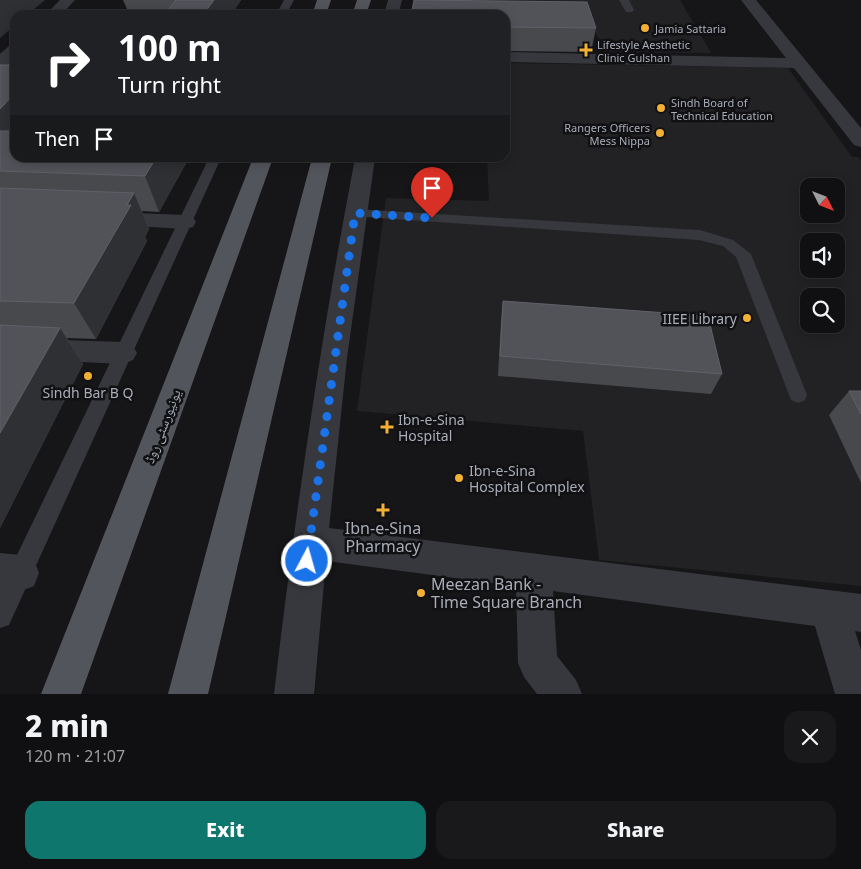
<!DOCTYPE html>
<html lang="en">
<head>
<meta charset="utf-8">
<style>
	:root { --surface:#101012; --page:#19191b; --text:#f1f3f6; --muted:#9c9d9f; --line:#303032; --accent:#0f766e }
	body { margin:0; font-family:"Noto Sans","Noto Naskh Arabic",sans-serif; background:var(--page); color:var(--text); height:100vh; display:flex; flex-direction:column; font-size:19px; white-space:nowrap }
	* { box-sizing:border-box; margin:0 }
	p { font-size:16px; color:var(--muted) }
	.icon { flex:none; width:28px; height:28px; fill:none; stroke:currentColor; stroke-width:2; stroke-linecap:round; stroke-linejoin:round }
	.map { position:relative; height:694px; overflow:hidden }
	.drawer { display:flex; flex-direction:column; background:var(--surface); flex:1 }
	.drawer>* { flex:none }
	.top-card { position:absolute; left:10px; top:10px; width:500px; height:152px; border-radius:15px; box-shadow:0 2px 12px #0003,0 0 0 1px var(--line); background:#202124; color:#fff; overflow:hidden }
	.needle { width:32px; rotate:132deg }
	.controls { position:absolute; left:800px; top:178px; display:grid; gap:10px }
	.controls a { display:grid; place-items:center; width:45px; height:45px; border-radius:10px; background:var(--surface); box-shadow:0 2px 12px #0003,0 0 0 1px var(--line); font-size:25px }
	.pin { position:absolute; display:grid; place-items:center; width:42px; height:42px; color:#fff; margin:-51px -21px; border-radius:50% 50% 50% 0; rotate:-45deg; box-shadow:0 0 5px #0007 }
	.pin .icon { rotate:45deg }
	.me { position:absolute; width:55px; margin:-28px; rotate:6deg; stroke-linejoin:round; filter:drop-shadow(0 0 4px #0008) }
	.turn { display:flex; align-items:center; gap:18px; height:105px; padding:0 25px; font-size:22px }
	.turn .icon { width:65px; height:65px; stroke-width:2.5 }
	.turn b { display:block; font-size:35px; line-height:42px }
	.then { display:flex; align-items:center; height:48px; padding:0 25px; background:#0003; gap:10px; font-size:19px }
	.round { display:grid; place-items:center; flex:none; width:52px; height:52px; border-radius:15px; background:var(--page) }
	.overview { display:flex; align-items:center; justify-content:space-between; height:85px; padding:0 25px }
	h1 { font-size:30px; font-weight:800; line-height:38px }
	.action { display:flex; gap:10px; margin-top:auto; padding:10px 25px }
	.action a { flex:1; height:58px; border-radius:15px; background:var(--accent); color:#fff; font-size:20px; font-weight:800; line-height:58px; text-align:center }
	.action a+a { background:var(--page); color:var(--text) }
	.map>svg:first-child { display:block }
	.built { fill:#222225; fill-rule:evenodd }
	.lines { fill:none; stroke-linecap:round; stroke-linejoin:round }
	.service { fill:#37383d; fill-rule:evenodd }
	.minor { fill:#37383d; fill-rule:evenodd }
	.primary { fill:#53555c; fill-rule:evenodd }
	.wall { fill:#47494d }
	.shaded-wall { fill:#2f3033 }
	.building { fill:#525359; stroke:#5f6168 }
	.route { stroke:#1a73e8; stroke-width:9; stroke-dasharray:0 16.2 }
	.poi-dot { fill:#f2b134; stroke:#111113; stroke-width:2 }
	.labels { text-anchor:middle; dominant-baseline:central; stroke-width:5; stroke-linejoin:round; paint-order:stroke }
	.far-poi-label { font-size:11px; fill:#a8adb8; stroke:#111113; text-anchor:start }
	.poi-label { font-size:14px; fill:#a8adb8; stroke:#111113; text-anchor:start }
	.street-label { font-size:14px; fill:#a8adb8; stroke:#111113 }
	.near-poi-label { font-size:16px; fill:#a8adb8; stroke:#111113 }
</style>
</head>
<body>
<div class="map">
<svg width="861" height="694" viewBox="0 0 861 694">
	<rect width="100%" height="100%" fill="#161618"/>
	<path class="built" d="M417,0H680L711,53L603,52L585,5Z
		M505,63L788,68L852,157H858L861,160V417L829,415L861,483V586L599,560L583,431L357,411L386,198L489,201L487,158H505ZM809,186H836V214H809ZM809,241H836V269H809ZM809,296H836V324H809Z"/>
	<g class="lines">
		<path class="service" d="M284,0H294L286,15H276Z
			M619,0H629L634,10L632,12H626Z
			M209,158H221L9,625L0,628V590Z
			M355,209L700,230L733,240L751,254L807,395L805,400L798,403L791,400L736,257L723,246L699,240L350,216L348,213L350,210Z"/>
		<path class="minor" d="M60,0H75L61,15H45Z
			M388,0H402L398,15H384Z
			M741,0H756L861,128V147L854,145L794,68L505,62V52L786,58Z
			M15,44V58L6,67L0,68V54L9,46Z
			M355,158H375L347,358L329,528L861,594V632L855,631L861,650V694H835L815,626L553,591L557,656L576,680L582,694H537L524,677L518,663L516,586L326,561L314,694H274C295,515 321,336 355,158Z
			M109,212L185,215L193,217L196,222L193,227L185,229L101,224L98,219L101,214Z
			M0,338L123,342L133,346L137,353L133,360L123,364L0,358Z
			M0,553L21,555L34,560L39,573L34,586L21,591L0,589Z"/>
		<path class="primary" d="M317,0H331L326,15H312Z
			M357,0H371L366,15H352Z
			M253,158H273L81,694H41Z
			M312,158H332L208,694H168Z"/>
	</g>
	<path class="wall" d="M123,0H241L231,15L166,12L128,11Z
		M463,1L596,28L591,52L505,51V15Z
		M0,65L15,158H189L159,212L142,211L149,229L145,237L147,241L96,339L67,338L83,364L0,528Z
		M503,301L722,374L711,394L498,376L501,321Z
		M849,391H861V483L829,415Z"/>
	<path class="shaded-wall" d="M0,0H45L27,15H15V25L0,38Z
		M214,0H241L231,15H203Z
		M15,93V149L0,165V109Z
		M156,158H189L159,212L145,176Z
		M134,193L149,229L145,237L147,241L96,339L74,303L127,205Z
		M60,328L83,364L0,528V433Z"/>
	<path class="building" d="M176,0H214L203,15H164Z
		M414,0L587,2L596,28L505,27V15H411Z
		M15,58V93L0,109V65H8Z
		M0,131H15V158H156L145,176L0,171Z
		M0,188L134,193L127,205H131L74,303L0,301Z
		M503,301L708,316L722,374L500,356Z
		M0,325L60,328L0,433Z
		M849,391H861V414Z"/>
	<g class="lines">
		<path class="route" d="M307,561L355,213L432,218"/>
	</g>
	<g class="poi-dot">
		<circle cx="645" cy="28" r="5"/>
		<path d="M583.5 42.5h5v5h5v5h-5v5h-5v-5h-5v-5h5z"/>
		<circle cx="661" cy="108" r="5"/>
		<circle cx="660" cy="133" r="5"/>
		<circle cx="747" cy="318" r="5"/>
		<circle cx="88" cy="376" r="5"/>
		<path d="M384.5 419.5h5v5h5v5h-5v5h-5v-5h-5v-5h5z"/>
		<circle cx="459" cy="478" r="5"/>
		<path d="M380.5 502.5h5v5h5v5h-5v5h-5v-5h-5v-5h5z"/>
		<circle cx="421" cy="593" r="5"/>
	</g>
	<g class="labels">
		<g class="far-poi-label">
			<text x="655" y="28">Jamia Sattaria</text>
			<text x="597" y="44">Lifestyle Aesthetic<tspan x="597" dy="13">Clinic Gulshan</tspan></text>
			<text x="671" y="102">Sindh Board of<tspan x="671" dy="13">Technical Education</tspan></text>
			<text x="650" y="127" text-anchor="end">Rangers Officers<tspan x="650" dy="13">Mess Nippa</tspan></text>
		</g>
		<g class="poi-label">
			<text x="737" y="318" text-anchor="end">IIEE Library</text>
			<text x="88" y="392" text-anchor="middle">Sindh Bar B Q</text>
			<text x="398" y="419">Ibn-e-Sina<tspan x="398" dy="16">Hospital</tspan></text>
			<text x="469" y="470">Ibn-e-Sina<tspan x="469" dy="16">Hospital Complex</tspan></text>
		</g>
		<g class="street-label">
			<text transform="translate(162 426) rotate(-69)">یونیورسٹی روڈ</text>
		</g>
		<g class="near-poi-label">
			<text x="383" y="528">Ibn-e-Sina<tspan x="383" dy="18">Pharmacy</tspan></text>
			<text x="431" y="584" text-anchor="start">Meezan Bank -<tspan x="431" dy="18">Time Square Branch</tspan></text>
		</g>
	</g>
</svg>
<div class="controls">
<a><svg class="needle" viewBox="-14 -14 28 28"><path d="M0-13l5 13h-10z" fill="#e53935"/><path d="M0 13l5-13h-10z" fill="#9c9d9f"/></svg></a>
<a><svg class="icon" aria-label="sound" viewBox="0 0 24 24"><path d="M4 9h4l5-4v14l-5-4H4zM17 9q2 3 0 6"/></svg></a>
<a><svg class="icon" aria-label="search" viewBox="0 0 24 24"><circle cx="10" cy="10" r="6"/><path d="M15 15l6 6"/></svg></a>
</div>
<div class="pin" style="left:432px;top:218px;background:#d93025"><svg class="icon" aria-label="arrive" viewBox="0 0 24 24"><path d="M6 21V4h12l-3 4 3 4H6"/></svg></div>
<svg class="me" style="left:307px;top:561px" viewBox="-20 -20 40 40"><circle r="17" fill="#1a73e8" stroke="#fff" stroke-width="3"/><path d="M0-11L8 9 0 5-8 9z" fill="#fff"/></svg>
<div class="top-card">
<div class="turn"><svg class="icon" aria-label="right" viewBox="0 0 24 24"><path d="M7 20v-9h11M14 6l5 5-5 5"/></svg><div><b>100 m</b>Turn right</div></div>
<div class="then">Then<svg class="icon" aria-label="arrive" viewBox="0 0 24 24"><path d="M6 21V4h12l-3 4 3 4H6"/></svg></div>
</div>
</div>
<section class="drawer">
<div class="overview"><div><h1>2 min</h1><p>120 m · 21:07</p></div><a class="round"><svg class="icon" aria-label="close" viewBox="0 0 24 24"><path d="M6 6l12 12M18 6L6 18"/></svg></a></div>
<div class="action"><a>Exit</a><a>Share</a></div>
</section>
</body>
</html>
